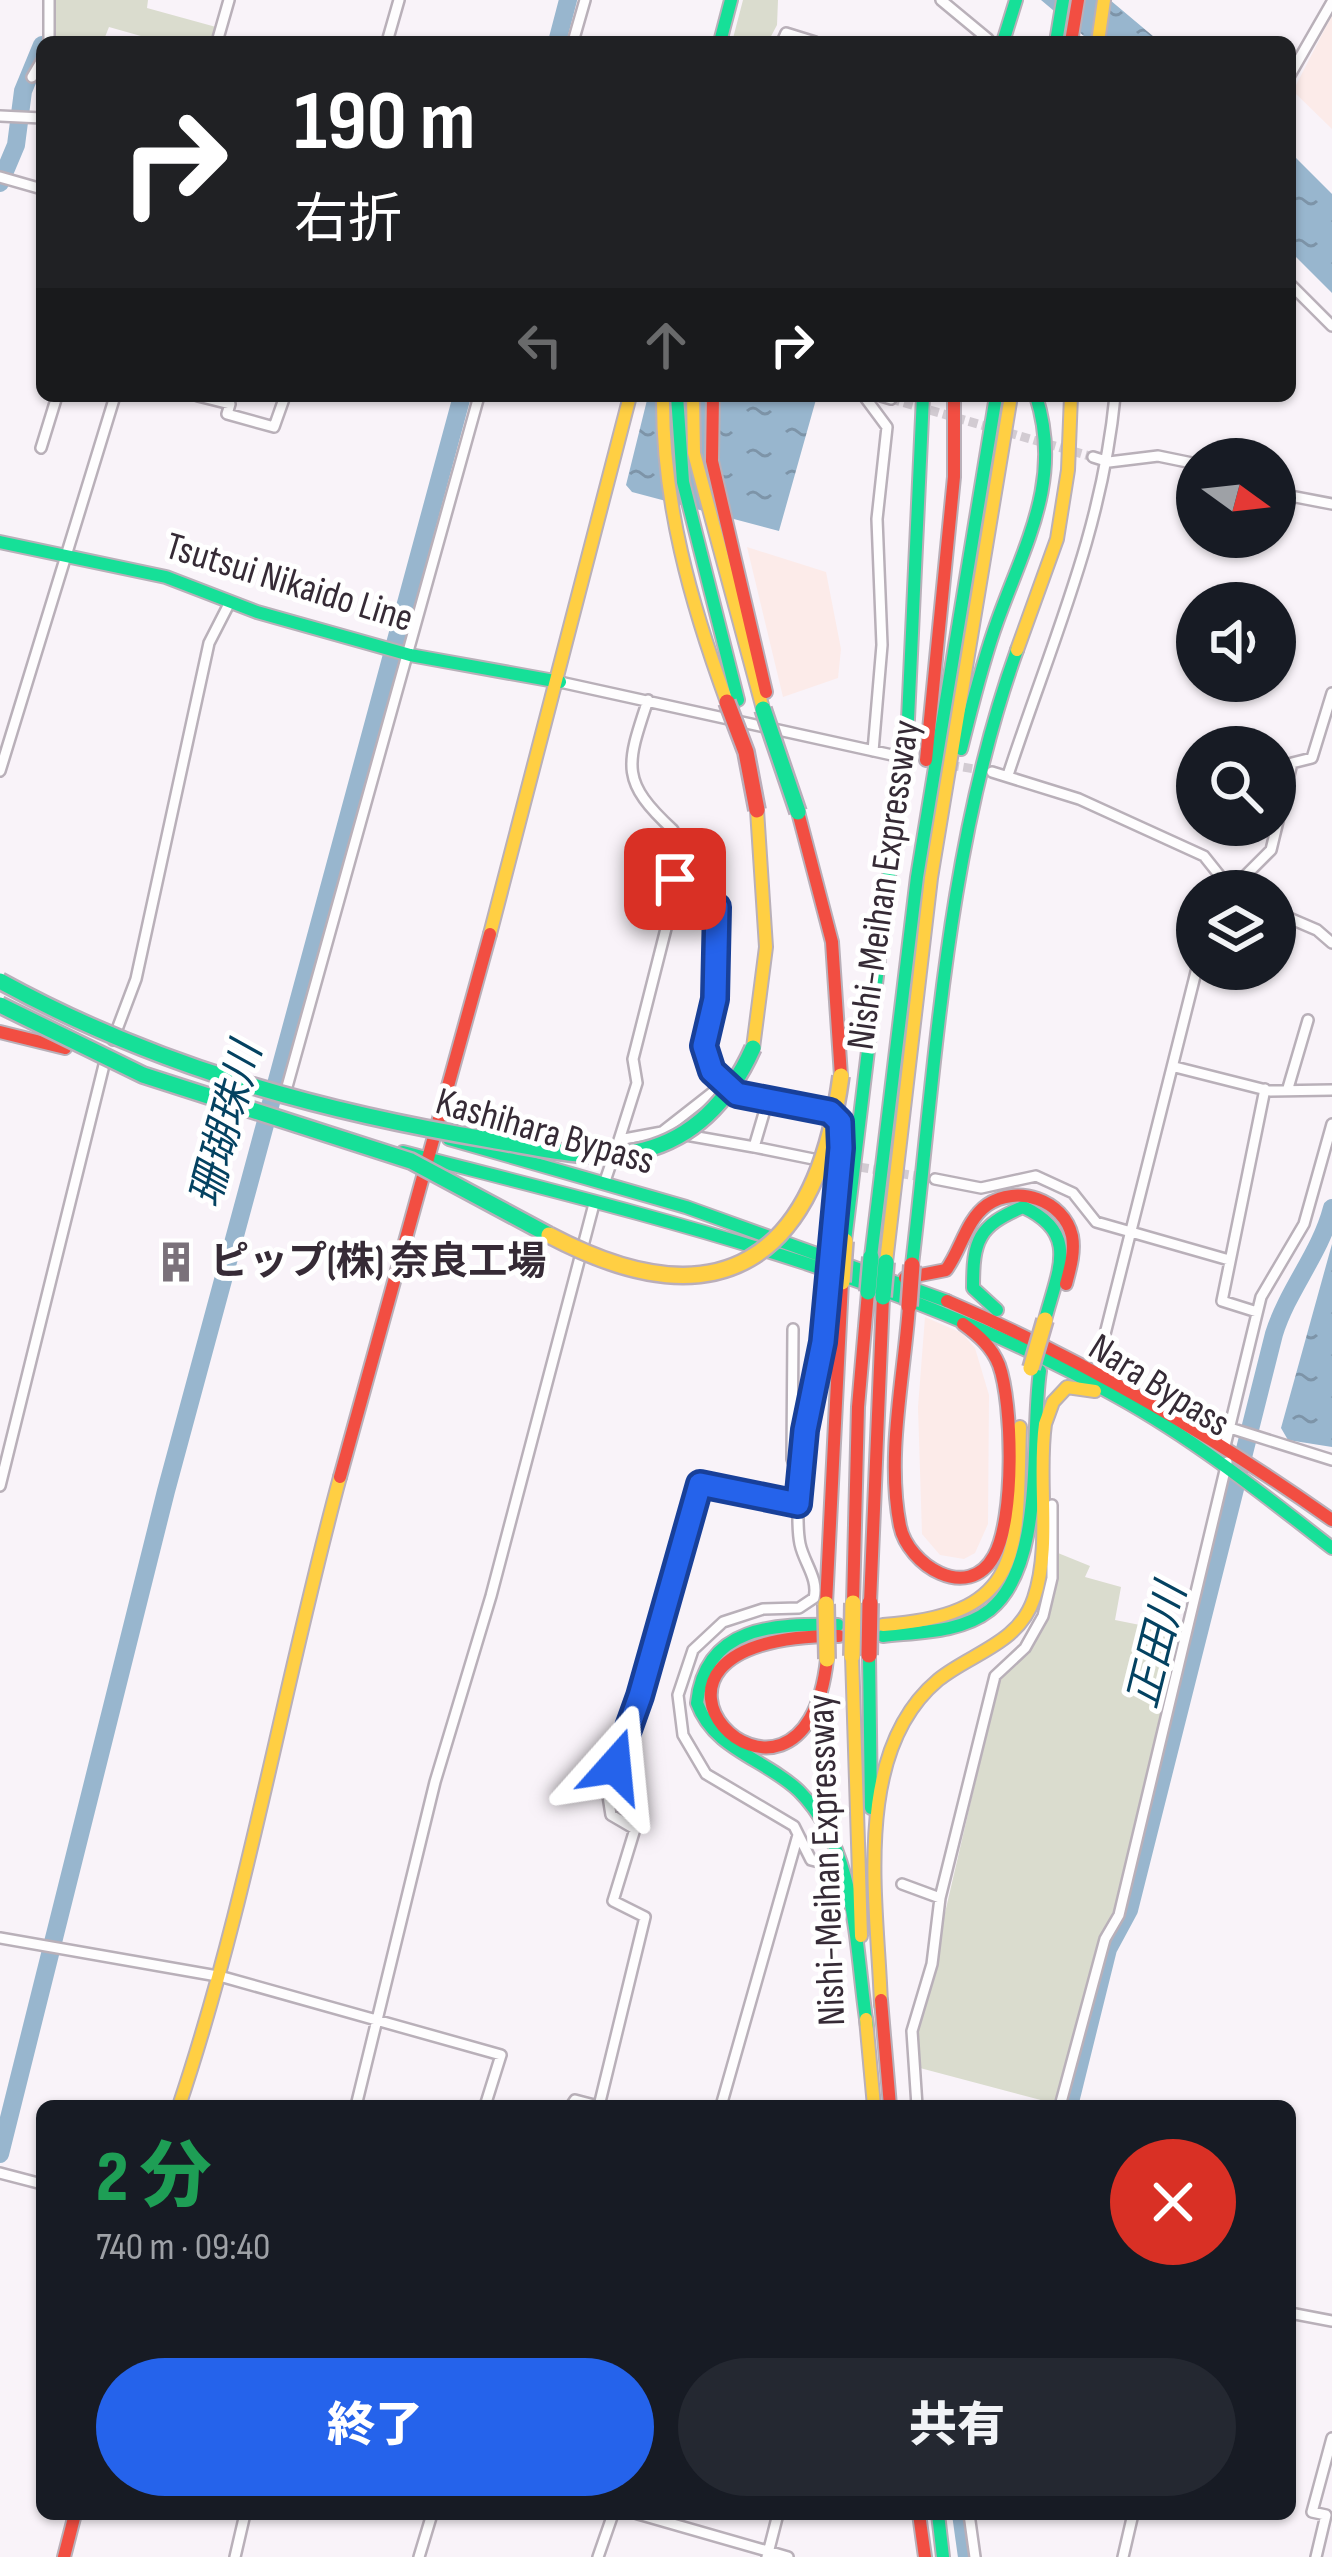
<!DOCTYPE html>
<html lang="ja">
<head>
<meta charset="utf-8">
<style>
	:root { --surface:#171b24; --page:#242831; --text:#f1f3f6; --muted:#9ea1a6; --accent:#2563eb }
	body { margin:0; font-family:"Sofia Sans Condensed","Noto Sans JP",sans-serif; background:var(--page); color:var(--text); height:100vh; display:flex; flex-direction:column; font-size:45px; white-space:nowrap }
	* { box-sizing:border-box; margin:0 }
	p { font-size:39px; color:var(--muted) }
	.icon { flex:none; width:66px; height:66px; fill:none; stroke:currentColor; stroke-width:2; stroke-linecap:round; stroke-linejoin:round }
	.map { position:relative; flex:1; overflow:hidden }
	.panel { position:absolute; left:36px; top:2100px; width:1260px; height:420px; display:flex; flex-direction:column; background:var(--surface); border-radius:18px; box-shadow:0 3px 9px #0004 }
	.panel>* { flex:none }
	.hud { position:absolute; left:36px; top:36px; width:1260px; height:366px; border-radius:18px; box-shadow:0 3px 9px #0004; background:#202124; color:#fff; overflow:hidden }
	.needle { width:78px; rotate:105deg }
	.controls { position:absolute; left:1176px; top:438px; display:grid; gap:24px }
	.controls a { display:grid; place-items:center; width:120px; height:120px; border-radius:50%; background:var(--surface); box-shadow:0 3px 9px #0004; font-size:60px }
	.pin { position:absolute; display:grid; place-items:center; width:102px; height:102px; color:#fff; margin:-51px; border-radius:24px; box-shadow:0 6px 18px #0006 }
	.me { position:absolute; width:132px; margin:-66px; rotate:18deg; stroke-linejoin:round; filter:drop-shadow(0 0 9px #0008) }
	.turn { display:flex; align-items:center; gap:42px; height:252px; padding:0 60px; font-size:54px }
	.turn .icon { width:156px; height:156px; stroke-width:2.5 }
	.turn b { display:block; font-size:84px; line-height:102px }
	.lanes { display:flex; align-items:center; height:114px; padding:0 60px; background:#0003; justify-content:center; gap:60px; direction:ltr }
	.lanes .off { opacity:.35 }
	.round { display:grid; place-items:center; flex:none; width:126px; height:126px; border-radius:63px; background:var(--page) }
	.summary { display:flex; align-items:center; justify-content:space-between; height:204px; padding:0 60px }
	h1 { font-size:72px; font-weight:800; line-height:90px; color:#1e9e55 }
	.primary-button { display:flex; gap:24px; margin-top:auto; padding:24px 60px }
	.primary-button a { flex:1; height:138px; border-radius:72px; background:var(--accent); color:#fff; font-size:48px; font-weight:800; line-height:138px; text-align:center }
	.primary-button a+a { background:var(--page); color:var(--text) }
	.map>svg:first-child { display:block }
	.commercial { fill:#fcebe9 }
	.green { fill:#dadcce }
	.water { fill:url(#water-ripples) }
	.lines { fill:none; stroke-linecap:round; stroke-linejoin:round }
	.river { stroke:#98b6ce; stroke-width:18 }
	.street-tunnel { stroke:#d2cbd2; stroke-width:9; stroke-dasharray:9 4.5; stroke-linecap:butt }
	.street-casing { stroke:#b9b0b9; stroke-width:14 }
	.fast-casing { stroke:#b9b0b9; stroke-width:16 }
	.slow-casing { stroke:#b9b0b9; stroke-width:16 }
	.jam-casing { stroke:#b9b0b9; stroke-width:16 }
	.street { stroke:#fefdfe; stroke-width:9 }
	.fast { stroke:#16e098; stroke-width:12 }
	.slow { stroke:#ffcf43; stroke-width:12 }
	.jam { stroke:#f24e42; stroke-width:12 }
	.street-bridge-casing { stroke:#b9b0b9; stroke-width:14; stroke-linecap:butt }
	.fast-bridge-casing { stroke:#baaeba; stroke-width:20; stroke-linecap:butt }
	.slow-bridge-casing { stroke:#baaeba; stroke-width:20; stroke-linecap:butt }
	.jam-bridge-casing { stroke:#baaeba; stroke-width:20; stroke-linecap:butt }
	.street-bridge { stroke:#fefdfe; stroke-width:9 }
	.fast-bridge { stroke:#16e098; stroke-width:15 }
	.slow-bridge { stroke:#ffcf43; stroke-width:15 }
	.jam-bridge { stroke:#f24e42; stroke-width:15 }
	.route-casing { stroke:#184099; stroke-width:30 }
	.route { stroke:#2563eb; stroke-width:21 }
	.labels { text-anchor:middle; dominant-baseline:central; stroke-width:10; stroke-linejoin:round; paint-order:stroke }
	.street-label { font-size:39px; fill:#362b36; stroke:#fff }
	.poi-label { font-size:39px; font-weight:bold; fill:#362b36; stroke:#fff; text-anchor:start }
	.water-label { font-size:42px; font-style:italic; fill:#044261; stroke:#fff }
</style>
</head>
<body>
<div class="map">
<svg width="1332" height="2557" viewBox="0 0 1332 2557">
	<defs>
		<pattern id="water-ripples" width="26" height="14" patternUnits="userSpaceOnUse" patternTransform="scale(3)"><rect width="26" height="14" fill="#98b6ce"/><path d="M2 4q2-2 4 0t4 0M15 11q2-2 4 0t4 0" fill="none" stroke="#7d94a8"/></pattern>
	</defs>
	<rect width="100%" height="100%" fill="#f9f3f9"/>
	<path class="commercial" d="M1332,15V129L1293,91Z
		M747,547L826,572L841,649L838,678L783,697Z
		M925,1317L962,1333L975,1348L989,1395L988,1524L975,1553L964,1559L940,1555L922,1534L918,1407Z"/>
	<path class="green" d="M54,0H148L147,8L216,27L212,42H162L109,27L103,42L55,38Z
		M743,0H778L777,25L768,42H732Z
		M1058,1553L1090,1566L1085,1577L1121,1587L1115,1620L1185,1634L1122,1896L1056,2104L920,2068L918,2029L1000,1676C1041,1641 1056,1607 1058,1553Z"/>
	<path class="water" d="M1041,0H1110L1160,42H1091Z
		M1290,152L1332,194V293L1290,251Z
		M648,396H817L779,531L632,492L626,485Z
		M1332,1244V1447L1288,1440L1281,1428Z"/>
	<g class="lines">
		<path class="river" d="M557,42L568,0
			M0,183L16,145L23,91L42,45
			M1069,2106L1108,1949L1129,1910L1274,1334C1288,1289 1320,1254 1332,1208
			M0,2154L166,1491L462,396
			M961,2514L967,2557"/>
		<path class="street-tunnel" d="M891,399L1093,457
			M950,765L987,771
			M833,1163L923,1177"/>
		<g class="street-casing">
			<path id="street" d="M49,0V42
				M941,0L988,39
				M217,42L229,0
				M387,42L399,0
				M573,42L585,0
				M782,42L786,33L815,42
				M1290,75L1332,2
				M32,77L42,60
				M0,116L42,118
				M0,177L42,189
				M1290,284L1332,326
				M198,396L230,404L227,414L274,427L285,396
				M864,396L887,427L877,519L882,645L873,751
				M881,396L891,399
				M41,448L57,396
				M1093,457L1109,462L1158,456L1197,464
				M1275,493L1332,504
				M560,682L892,755
				M0,771L115,396
				M992,772L1079,799L1204,856L1232,891
				M1008,775C1050,646 1102,533 1115,396
				M1230,891L1271,850L1292,763L1312,758L1332,693
				M674,897L717,906L715,999L704,1045L722,1085
				M1275,912L1317,930L1332,943
				M113,1040L136,979L209,643L230,602
				M1175,1067L1270,1091L1332,1090
				M1288,1088L1308,1020
				M285,1094L479,396
				M686,1135L754,1147L767,1103
				M619,1140L637,1083L633,1059L674,897L673,830C620,781 626,766 648,700
				M754,1147L833,1163
				M935,1179L981,1188L1036,1176L1073,1193L1096,1222L1229,1260
				M605,1181L619,1140L662,1132L722,1085C755,1104 817,1100 840,1122L832,1237
				M1257,1312L1222,1301L1265,1089
				M793,1329L792,1459C804,1487 794,1514 800,1544C804,1563 819,1579 814,1598L799,1608L763,1609L723,1622L693,1650L678,1695L683,1735L706,1774L794,1826L811,1860L819,1862
				M1102,1370L1103,1342L1197,968
				M1230,1428L1332,1460
				M1225,1446L1261,1297L1304,1224L1332,1124
				M801,1472L830,1279
				M0,1486L104,1065
				M902,1884L940,1898
				M0,1938L223,1977L501,2055L485,2106
				M356,2106L435,1782L491,1596L594,1204
				M571,2106L575,2100L598,2106
				M599,2106L645,1917L613,1901L635,1829L611,1815L608,1796L700,1484L798,1504
				M721,2106L798,1835
				M917,2106L912,2031L932,1964L940,1898L995,1676L1025,1648L1043,1616L1052,1578V1505
				M1060,2106L1105,1939L1119,1915L1227,1462
				M0,2173L42,2184
				M1290,2313L1332,2321
				M638,2514L788,2557
				M969,2514L975,2557
				M235,2557L245,2514
				M419,2557L432,2514
				M598,2557L613,2514
				M767,2557L778,2514
				M1123,2557L1133,2514
				M1316,2557L1326,2515L1312,2512L1332,2438"/>
		</g>
		<g class="fast-casing">
			<path id="fast" d="M720,42L731,0
				M1003,42L1016,0
				M1056,42L1063,0
				M677,396L683,482L738,700
				M0,542L166,577L257,612L410,655L560,682
				M961,749C972,706 982,663 997,622C1025,544 1063,480 1036,396
				M449,1139L686,1207L947,1301
				M403,1152C646,1215 895,1272 1116,1396C1194,1439 1263,1494 1332,1548
				M845,1241L908,719L923,396
				M871,1257L917,877L996,396
				M912,1265C936,1061 947,844 1017,650
				M997,1310L973,1288C973,1240 978,1226 1023,1207C1080,1233 1058,1270 1045,1320
				M838,1625C775,1624 705,1625 697,1703C714,1750 766,1759 799,1791C858,1850 855,1949 867,2026
				M883,1636C918,1632 961,1633 990,1610C1046,1564 1030,1439 1040,1371
				M869,1655L871,1808
				M938,2514L943,2557"/>
		</g>
		<g class="slow-casing">
			<path id="slow" d="M1098,42L1104,0
				M663,396C662,502 691,604 727,702
				M693,396L694,453L763,709
				M1017,650L1057,539L1068,470L1071,396
				M490,934L630,396
				M753,1048L766,947L757,810
				M886,1262L931,878L1011,396
				M883,1625C1028,1615 1016,1549 1020,1427
				M852,1656L861,1936
				M881,2005C878,1905 850,1754 938,1680C971,1653 1019,1644 1034,1598C1052,1545 1037,1480 1045,1424L1053,1402L1067,1387L1095,1391
				M866,2019L874,2106
				M179,2106C248,1901 283,1686 340,1477"/>
		</g>
		<g class="jam-casing">
			<path id="jam" d="M1071,42L1078,0
				M713,396L712,461L766,692
				M926,760L954,477V396
				M798,812L832,942L841,1076
				M0,1032L65,1048
				M905,1278L946,1270C961,1250 966,1220 987,1205C1017,1184 1064,1200 1072,1236C1075,1252 1070,1269 1066,1284
				M947,1301C1085,1360 1210,1434 1332,1520
				M909,1306C904,1377 886,1456 900,1526C908,1565 968,1603 994,1556C1015,1519 1013,1404 999,1365C992,1347 978,1335 963,1324
				M340,1477L490,934
				M853,1603L858,1407L868,1292
				M870,1603L883,1297
				M826,1604L842,1282
				M827,1659C804,1871 570,1635 839,1636
				M881,2000L890,2106
				M919,2514L925,2557
				M64,2557L75,2514"/>
		</g>
		<use href="#street" class="street"/>
		<use href="#fast" class="fast"/>
		<use href="#slow" class="slow"/>
		<use href="#jam" class="jam"/>
		<g class="street-bridge-casing">
			<path id="street-bridge" d="M830,1279L832,1237"/>
		</g>
		<g class="fast-bridge-casing">
			<path id="fast-bridge" d="M763,709L798,812
				M0,981C155,1066 317,1111 491,1140C541,1148 594,1163 644,1150C698,1136 731,1097 753,1048
				M0,1005L143,1075L411,1161L549,1235
				M868,1292L871,1257
				M883,1297L886,1262"/>
		</g>
		<g class="slow-bridge-casing">
			<path id="slow-bridge" d="M549,1235C719,1325 816,1261 841,1076
				M842,1282L845,1241
				M1031,1368L1045,1320
				M826,1604L827,1659
				M852,1656L853,1603"/>
		</g>
		<g class="jam-bridge-casing">
			<path id="jam-bridge" d="M727,702L746,752L757,810
				M909,1306L912,1265
				M869,1655L870,1603"/>
		</g>
		<use href="#street-bridge" class="street-bridge"/>
		<use href="#fast-bridge" class="fast-bridge"/>
		<use href="#slow-bridge" class="slow-bridge"/>
		<use href="#jam-bridge" class="jam-bridge"/>
	</g>
	<g class="lines">
		<g class="route-casing">
			<path id="route" d="M615,1766L640,1696L700,1484L798,1504L805,1430L823,1342L841,1148L840,1122L830,1112L737,1094L712,1071L704,1046L715,999L717,907L674,897L675,879"/>
		</g>
		<use href="#route" class="route"/>
	</g>
	<defs>
		<g id="building-bare" transform="scale(3.24)"><path d="M-4-6H4V6H1V3H-1V6H-4ZM-2.5-4.3h1.7v1.8h-1.7ZM.8-4.3h1.7v1.8H.8ZM-2.5-1h1.7V.8h-1.7ZM.8-1h1.7V.8H.8Z" fill="#7a717a" stroke="#fff" stroke-width="2.5" paint-order="stroke"/></g>
	</defs>
	<g fill-rule="evenodd">
		<use href="#building-bare" x="176" y="1262"/>
	</g>
	<g class="labels">
		<g class="street-label">
			<text transform="translate(289 583) rotate(17)">Tsutsui Nikaido Line</text>
			<text transform="translate(884 885) rotate(-82)">Nishi-Meihan Expressway</text>
			<text transform="translate(545 1132) rotate(16)">Kashihara Bypass</text>
			<text transform="translate(1159 1386) rotate(32)">Nara Bypass</text>
			<text transform="translate(827 1860) rotate(-92)">Nishi-Meihan Expressway</text>
		</g>
		<g class="poi-label">
			<text x="210" y="1262">ピップ(株) 奈良工場</text>
		</g>
		<g class="water-label">
			<text transform="translate(227 1125) rotate(-75)">珊瑚珠川</text>
			<text transform="translate(1158 1646) rotate(-76)">正田川</text>
		</g>
	</g>
</svg>
<div class="controls">
<a><svg class="needle" viewBox="-14 -14 28 28"><path d="M0-13l5 13h-10z" fill="#e53935"/><path d="M0 13l5-13h-10z" fill="#9ea1a6"/></svg></a>
<a><svg class="icon" aria-label="sound" viewBox="0 0 24 24"><path d="M4 9h4l5-4v14l-5-4H4zM17 9q2 3 0 6"/></svg></a>
<a><svg class="icon" aria-label="search" viewBox="0 0 24 24"><circle cx="10" cy="10" r="6"/><path d="M15 15l6 6"/></svg></a>
<a><svg class="icon" aria-label="layers" viewBox="0 0 24 24"><path d="M12 4l9 5-9 5-9-5zM3 14l9 5 9-5"/></svg></a>
</div>
<div class="pin" style="left:675px;top:879px;background:#d93025"><svg class="icon" aria-label="arrive" viewBox="0 0 24 24"><path d="M6 21V4h12l-3 4 3 4H6"/></svg></div>
<svg class="me" style="left:615px;top:1766px" viewBox="-20 -20 40 40"><path d="M0-17L14 15 0 8-14 15z" fill="#2563eb" stroke="#fff" stroke-width="4"/></svg>
<div class="hud">
<div class="turn"><svg class="icon" aria-label="right" viewBox="0 0 24 24"><path d="M7 20v-9h11M14 6l5 5-5 5"/></svg><div><b>190 m</b>右折</div></div>
<div class="lanes"><svg class="icon off" aria-label="left" viewBox="0 0 24 24"><path d="M17 20v-9H6M10 6l-5 5 5 5"/></svg><svg class="icon off" aria-label="ahead" viewBox="0 0 24 24"><path d="M12 20V5M6 11l6-6 6 6"/></svg><svg class="icon" aria-label="right" viewBox="0 0 24 24"><path d="M7 20v-9h11M14 6l5 5-5 5"/></svg></div>
</div>
<section class="panel">
<div class="summary"><div><h1>2 分</h1><p>740 m · 09:40</p></div><a class="round" style="background:#d93025;color:#fff"><svg class="icon" aria-label="close" viewBox="0 0 24 24"><path d="M6 6l12 12M18 6L6 18"/></svg></a></div>
<div class="primary-button"><a>終了</a><a>共有</a></div>
</section>
</div>
</body>
</html>
